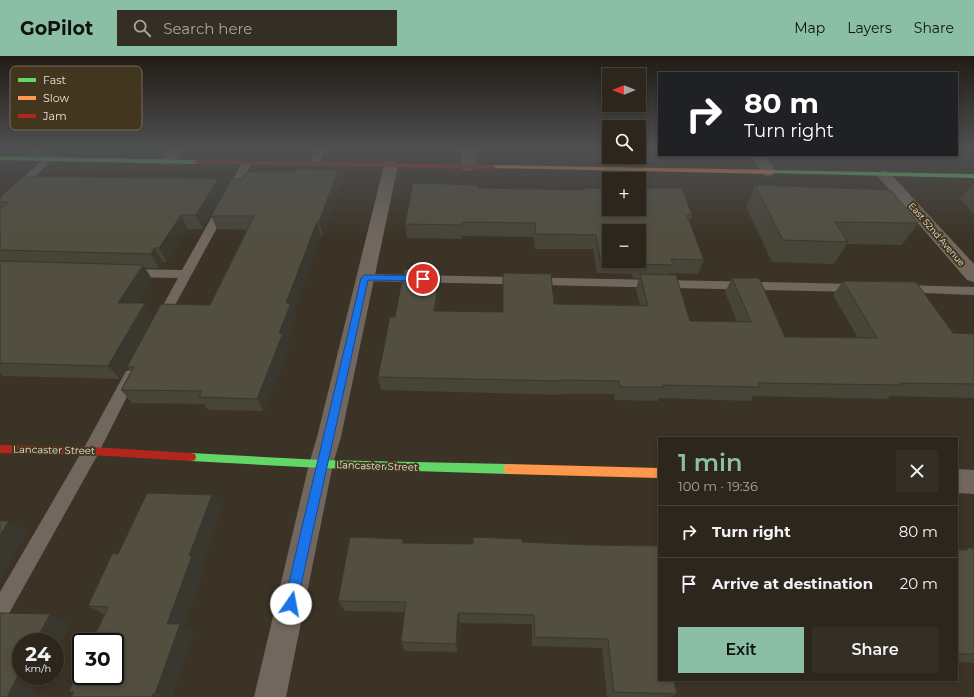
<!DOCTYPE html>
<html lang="en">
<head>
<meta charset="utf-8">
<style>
	:root { --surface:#2c261c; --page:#342e25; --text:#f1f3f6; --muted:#a6a5a3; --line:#48433b; --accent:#8abfa5 }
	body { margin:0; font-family:Montserrat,sans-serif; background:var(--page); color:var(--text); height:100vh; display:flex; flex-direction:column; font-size:15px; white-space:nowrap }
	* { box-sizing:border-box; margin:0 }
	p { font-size:13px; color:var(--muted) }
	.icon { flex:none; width:22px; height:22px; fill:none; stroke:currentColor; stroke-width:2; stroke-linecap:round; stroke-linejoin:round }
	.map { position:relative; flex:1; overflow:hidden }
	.panel { position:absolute; left:658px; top:381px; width:300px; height:244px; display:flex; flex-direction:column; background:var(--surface); border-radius:0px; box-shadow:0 2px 6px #0003,0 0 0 1px var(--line) }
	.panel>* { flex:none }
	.top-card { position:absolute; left:658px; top:16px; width:300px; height:84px; border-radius:0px; box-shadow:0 2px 6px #0003,0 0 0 1px var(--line); background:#202124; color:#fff; overflow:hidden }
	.needle { width:26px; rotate:270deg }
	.controls { position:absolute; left:602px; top:12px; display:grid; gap:8px }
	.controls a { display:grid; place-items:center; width:44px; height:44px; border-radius:0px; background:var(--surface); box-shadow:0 2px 6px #0003,0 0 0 1px var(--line); font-size:20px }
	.speed { position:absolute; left:12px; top:577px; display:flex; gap:8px; font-size:20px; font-weight:700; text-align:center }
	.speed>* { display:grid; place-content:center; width:52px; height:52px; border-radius:50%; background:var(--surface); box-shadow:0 2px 6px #0003,0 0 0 1px var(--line); line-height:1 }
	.speed small { font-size:10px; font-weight:400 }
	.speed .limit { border:2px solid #111; border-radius:6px; background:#fff; color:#111 }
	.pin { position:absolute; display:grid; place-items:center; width:34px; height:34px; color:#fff; margin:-17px; border:2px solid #fff; border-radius:50%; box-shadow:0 1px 4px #0007 }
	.me { position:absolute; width:44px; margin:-22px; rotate:12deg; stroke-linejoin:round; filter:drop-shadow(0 0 3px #0008) }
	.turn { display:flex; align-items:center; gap:14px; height:84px; padding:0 20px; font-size:18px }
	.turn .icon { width:52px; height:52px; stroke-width:2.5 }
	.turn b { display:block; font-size:28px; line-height:34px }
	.round { display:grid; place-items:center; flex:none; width:42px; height:42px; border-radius:0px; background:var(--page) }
	.head { display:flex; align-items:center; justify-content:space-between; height:68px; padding:0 20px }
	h1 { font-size:24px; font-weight:600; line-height:30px; color:var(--accent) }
	.cta { display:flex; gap:8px; margin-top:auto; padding:8px 20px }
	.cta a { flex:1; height:46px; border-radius:0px; background:var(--accent); color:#111; font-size:16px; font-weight:600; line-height:46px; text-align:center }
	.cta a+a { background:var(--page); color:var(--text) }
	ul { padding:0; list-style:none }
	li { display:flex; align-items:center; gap:12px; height:52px; padding:0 20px; border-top:1px solid var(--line) }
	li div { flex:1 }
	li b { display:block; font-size:15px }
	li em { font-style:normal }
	header { display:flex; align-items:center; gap:24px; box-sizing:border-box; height:56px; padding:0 20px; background:var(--accent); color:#111 }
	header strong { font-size:19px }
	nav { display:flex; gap:22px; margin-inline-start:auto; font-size:14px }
	.search { width:280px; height:36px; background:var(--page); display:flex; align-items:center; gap:10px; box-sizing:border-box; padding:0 14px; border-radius:0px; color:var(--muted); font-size:15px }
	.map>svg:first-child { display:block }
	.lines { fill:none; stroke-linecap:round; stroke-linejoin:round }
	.lane { fill:#72675e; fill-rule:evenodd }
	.street { fill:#72675e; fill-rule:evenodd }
	.fast { fill:#63d668; fill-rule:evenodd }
	.slow { fill:#ff974d; fill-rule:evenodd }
	.jam { fill:#b3261e; fill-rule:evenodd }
	.wall { fill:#474438; fill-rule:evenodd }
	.shaded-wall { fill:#39372e }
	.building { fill:#524f41; stroke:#39372e }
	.route { fill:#1a73e8; stroke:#114b97 }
	.labels { text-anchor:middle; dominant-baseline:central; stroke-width:4; stroke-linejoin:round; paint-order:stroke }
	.far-street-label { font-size:9px; fill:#e9e1d3; stroke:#43361e }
	.street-label { font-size:10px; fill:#e9e1d3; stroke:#43361e }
	.key { fill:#43361e; stroke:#756954; stroke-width:1 }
	.key-label { font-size:11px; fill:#e9e1d3 }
</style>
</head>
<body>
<header>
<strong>GoPilot</strong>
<div class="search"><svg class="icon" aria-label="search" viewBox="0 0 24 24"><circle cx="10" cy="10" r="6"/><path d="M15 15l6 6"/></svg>Search here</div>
<nav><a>Map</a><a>Layers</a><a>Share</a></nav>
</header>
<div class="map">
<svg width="974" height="641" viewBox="0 0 974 641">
	<rect width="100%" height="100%" fill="#3b3326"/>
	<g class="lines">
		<path class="lane" d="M32,94H42L31,104H25L23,102Z
			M316,94H325L319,108L314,111L309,108Z
			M48,100L53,103L4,152L0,153V144L45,101Z
			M247,104L252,107L167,264L166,267L161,269L156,267L155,264L178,222L129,221L125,220L123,217L125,214L129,213L182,214L242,107Z
			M365,218L858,228L862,229L864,232L862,235L858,236L361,225L359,222L361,219Z
			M902,229L974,231V239L898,236L896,233L898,230Z
			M131,314L136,315L138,319L97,400L7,561L0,564V536L85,390L126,315Z"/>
		<path class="street" d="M168,94H182C176,102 172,111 161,108L159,105Z
			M462,94H476L475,111L473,114L468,115L463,114L461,111Z
			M751,99H765L776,116L773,119L768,121L763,119Z
			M391,105L396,106L398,109L341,381L333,408L286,641H254L309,408L317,381L384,109L386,106Z
			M884,114L889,116L974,208V226L967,224L879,122L876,119L879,116Z
			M957,413L974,414V438L957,437Z"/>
		<path class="fast" d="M0,100L196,104L199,106L196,108L0,104Z
			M772,114L974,118V122L770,117V115Z
			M191,397L321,404L508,408L512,410L513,413L512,416L508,418L321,412L191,405L187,404L186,401L187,398Z"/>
		<path class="slow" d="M493,109L772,114L775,116L772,118L491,112L490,111Z
			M508,408L659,412V422L508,418L504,416L503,413L504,410Z"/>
		<path class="jam" d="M196,104L493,109L496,111L493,113L194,107L193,106Z
			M0,389L91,391L191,397L195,398L196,401L195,404L191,405L91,399L0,397Z"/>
	</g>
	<path class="wall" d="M341,127L323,180H321L294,254L296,260L287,286L289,291L264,355L208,354L204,348L132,347L121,334L131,315L127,311L210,249L247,174L217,173L211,160Z
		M972,128H974V158L960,143Z
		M755,129L918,167L902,189L847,188L834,208L772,206L746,151Z
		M478,132L692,159L690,166L704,204L698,218L670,217L669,219L690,265L737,266L725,236L732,222L785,281L858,282L833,239L843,225L953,277L974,278V342L890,340L888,343L753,340L751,345L659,342L658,345L615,344L614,338H561V339L381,334L378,321L395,261L440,214L441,228L438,255L503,256V217L554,248L640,249L636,233L639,222H633L632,218L597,217L593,193H535L534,181L462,180V183L407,182L405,168ZM609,175L639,205H609Z
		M223,136L203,173H188L167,206H163L159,212H145L152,223L137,247H145L154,261L120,323L3,320L0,323V154L1,153L0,152V141Z
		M212,439L223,451L202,509L205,511L183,570L194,577L172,641H71L73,637L69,635L104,558L88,550L118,498Z
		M403,483L404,487L473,488L522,486L659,624L677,638L671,641H607L602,592L532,590V568L460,567L458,596L405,595L401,586L404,556L345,555L338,545Z
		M966,492H974V607L957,606V494H963Z"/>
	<path class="shaded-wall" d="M338,114L341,127L323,180L319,166Z
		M218,123L223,136L203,173L196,159Z
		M181,159L188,173L167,206L159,192Z
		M317,166L321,180L294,254L296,260L287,286L289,291L264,355L257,343L279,277L286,247Z
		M154,192L163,206L159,212L151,198Z
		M143,209L152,223L128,261L118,247Z
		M440,214L441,228L436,270L434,255Z
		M145,247L154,261L120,323L108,310Z
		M0,317L3,320L1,323H0Z
		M212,439L223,451L202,509L205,511L183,570L194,577L172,641H164L155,638L167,568L189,500Z
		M9,465L28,476L0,524V479Z
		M458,557L460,567L458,596L456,588Z
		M50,558L70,567L55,597V586H35Z
		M21,614V620H43L33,641H7Z
		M153,638L162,641H152Z"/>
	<path class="building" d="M297,113L338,114L319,166H317L286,247H291L279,277H283L257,343L199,341L202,335L121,334L134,311H127L161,248L210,249L254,160H211L232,123H242L246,116H295Z
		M23,120L218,123L196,159H181L159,192H154L151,198L0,194V154L8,146H0V141Z
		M413,127L478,129V132L584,134V132L609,133V153H639V132H682L692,159H687L704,204L671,203L673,209L637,208V205H639V175H609V203H600L596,179L536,178L535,167L462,166L461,169L405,168Z
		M755,129L891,134L918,167L835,166L848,186L783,184Z
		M0,205L143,209L118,247H145L108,310L0,307Z
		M404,213L440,214L434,255L503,256V217L551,218L554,248L648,250L640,218L676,219L690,265L751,266L732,222H759L785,281L877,282L843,225L916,226L953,277L974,278V328L900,327L901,329L758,327L759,331L663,329L664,331H620L619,325L563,324V325L378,321L390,261H395Z
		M147,437L212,439L189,500H192L167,568H180L155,638H153L152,641H71L74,636L69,635L81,610V620H115V586H92L108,551L88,550L112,498H118Z
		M0,465H9L0,479Z
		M350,481L403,483L402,487L473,488V481L522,483V486L589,489L659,490V624H674L677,638L614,636L608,583L535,581L534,559L458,557L456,588L401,586L406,546L338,545Z
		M966,492H974V598H957V494H968Z
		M0,557L50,558L35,586H21V614L7,641H0Z"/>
	<linearGradient id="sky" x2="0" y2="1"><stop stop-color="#201c15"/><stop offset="0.51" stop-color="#4f5052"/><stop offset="1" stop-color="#4f5052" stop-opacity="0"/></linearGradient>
	<rect width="974" height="183" fill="url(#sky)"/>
	<path class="route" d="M365,219L423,220L427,223L423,225L368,224C345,332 320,440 297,548L295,552L291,554L286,552L284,548C309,439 336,330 361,222Z"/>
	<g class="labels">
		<g class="far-street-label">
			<text transform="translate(937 178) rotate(49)">East 52nd Avenue</text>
		</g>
		<g class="street-label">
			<text transform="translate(54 394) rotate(1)">Lancaster Street</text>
			<text transform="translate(377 410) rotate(2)">Lancaster Street</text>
		</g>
	</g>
	<rect x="10" y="10" width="132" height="64" rx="6" class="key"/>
	<rect x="18" y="22" width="18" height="4" fill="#63d668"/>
	<rect x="18" y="40" width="18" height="4" fill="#ff974d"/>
	<rect x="18" y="58" width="18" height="4" fill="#b3261e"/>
	<g class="key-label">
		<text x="43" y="28">Fast</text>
		<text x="43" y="46">Slow</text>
		<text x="43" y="64">Jam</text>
	</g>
</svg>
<div class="controls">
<a><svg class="needle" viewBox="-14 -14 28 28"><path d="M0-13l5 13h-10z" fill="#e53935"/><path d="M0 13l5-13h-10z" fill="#a6a5a3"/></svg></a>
<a><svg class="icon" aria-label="search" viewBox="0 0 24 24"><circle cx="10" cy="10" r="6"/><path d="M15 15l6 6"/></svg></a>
<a>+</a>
<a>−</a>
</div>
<div class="speed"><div>24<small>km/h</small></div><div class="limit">30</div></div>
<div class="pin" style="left:423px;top:223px;background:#d93025"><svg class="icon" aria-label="arrive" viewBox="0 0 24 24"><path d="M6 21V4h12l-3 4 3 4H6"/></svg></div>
<svg class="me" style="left:291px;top:548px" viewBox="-20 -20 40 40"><circle r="19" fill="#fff"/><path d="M0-13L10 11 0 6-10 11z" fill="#1a73e8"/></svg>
<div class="top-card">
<div class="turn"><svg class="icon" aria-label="right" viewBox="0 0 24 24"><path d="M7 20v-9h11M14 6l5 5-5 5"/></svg><div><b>80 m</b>Turn right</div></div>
</div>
<section class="panel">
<div class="head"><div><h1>1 min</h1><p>100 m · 19:36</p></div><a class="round"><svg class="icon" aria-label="close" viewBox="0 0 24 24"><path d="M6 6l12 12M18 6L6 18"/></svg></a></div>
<ul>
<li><svg class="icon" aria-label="right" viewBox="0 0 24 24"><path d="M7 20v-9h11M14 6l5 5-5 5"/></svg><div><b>Turn right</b></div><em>80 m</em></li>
<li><svg class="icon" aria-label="arrive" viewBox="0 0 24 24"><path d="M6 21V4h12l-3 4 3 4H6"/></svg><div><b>Arrive at destination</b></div><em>20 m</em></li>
</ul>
<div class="cta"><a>Exit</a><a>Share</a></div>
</section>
</div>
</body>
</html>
